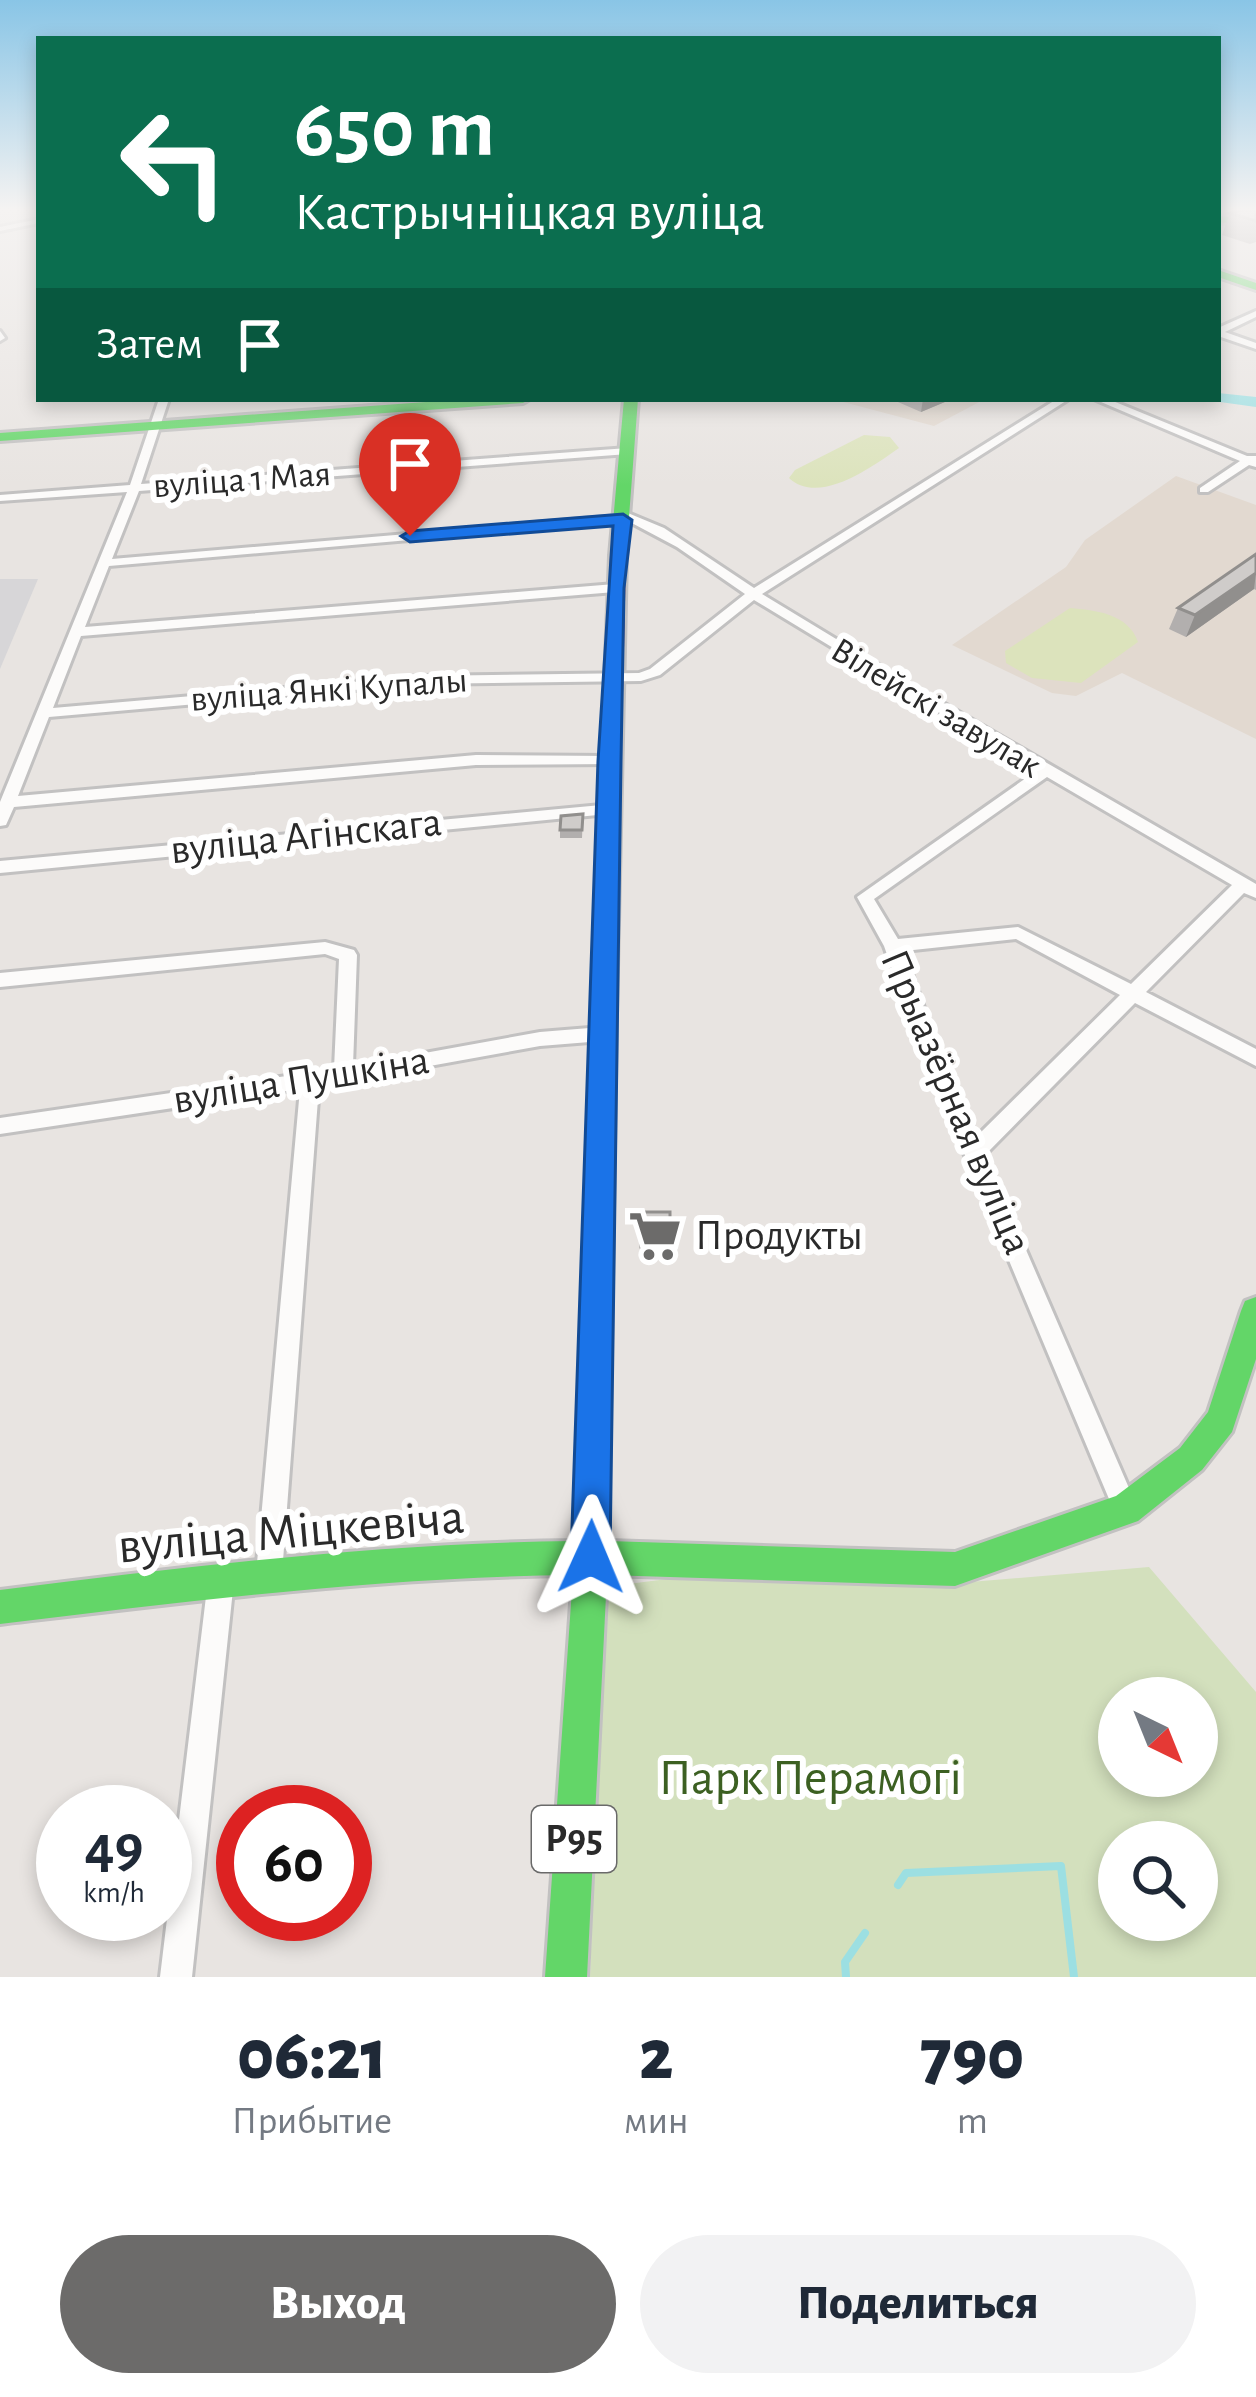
<!DOCTYPE html>
<html lang="ru">
<head>
<meta charset="utf-8">
<style>
	:root { --surface:#fff; --page:#f2f2f3; --text:#1f2937; --muted:#747a83; --accent:#6c6b6a }
	body { margin:0; font-family:"Alegreya Sans",sans-serif; background:var(--page); color:var(--text); height:100vh; display:flex; flex-direction:column; font-size:45px; white-space:nowrap }
	* { box-sizing:border-box; margin:0 }
	p { font-size:39px; color:var(--muted) }
	.icon { flex:none; width:66px; height:66px; fill:none; stroke:currentColor; stroke-width:2; stroke-linecap:round; stroke-linejoin:round }
	.map { position:relative; height:1977px; overflow:hidden }
	.details { display:flex; flex-direction:column; background:var(--surface); flex:1 }
	.details>* { flex:none }
	.banner { position:absolute; left:36px; top:36px; width:1185px; height:366px; border-radius:0px; box-shadow:0 6px 18px #0003; background:#0b6e4f; color:#fff; overflow:hidden }
	.needle { width:78px; rotate:137deg }
	.tools { position:absolute; left:1098px; top:1677px; display:grid; gap:24px }
	.tools a { display:grid; place-items:center; width:120px; height:120px; border-radius:50%; background:var(--surface); box-shadow:0 6px 18px #0003; font-size:60px }
	.speed { position:absolute; left:36px; top:1785px; display:flex; gap:24px; font-size:60px; font-weight:700; text-align:center }
	.speed>* { display:grid; place-content:center; width:156px; height:156px; border-radius:50%; background:var(--surface); box-shadow:0 6px 18px #0003; line-height:1 }
	.speed small { font-size:30px; font-weight:400 }
	.speed .limit { border:18px solid #d22; background:#fff; color:#111 }
	.pin { position:absolute; display:grid; place-items:center; width:102px; height:102px; color:#fff; margin:-123px -51px; border-radius:50% 50% 50% 0; rotate:-45deg; box-shadow:0 0 12px #0007 }
	.pin .icon { rotate:45deg }
	.me { position:absolute; width:132px; margin:-66px; rotate:1deg; stroke-linejoin:round; filter:drop-shadow(0 0 9px #0008) }
	.turn { display:flex; align-items:center; gap:42px; height:252px; padding:0 60px; font-size:54px }
	.turn .icon { width:156px; height:156px; stroke-width:2.5 }
	.turn b { display:block; font-size:84px; line-height:102px }
	.then { display:flex; align-items:center; height:114px; padding:0 60px; background:#0003; gap:24px; font-size:45px }
	.eta { display:flex; justify-content:space-evenly; align-items:center; height:204px; text-align:center }
	.eta b { font-size:72px; font-weight:800; line-height:84px }
	.primary-button { display:flex; gap:24px; margin-top:auto; padding:24px 60px }
	.primary-button a { flex:1; height:138px; border-radius:72px; background:var(--accent); color:#fff; font-size:48px; font-weight:800; line-height:138px; text-align:center }
	.primary-button a+a { background:var(--page); color:var(--text) }
	.map>svg:first-child { display:block }
	.industrial { fill:#d7d6d8 }
	.education { fill:#e2d9d0 }
	.green { fill:#d3e0bd; fill-rule:evenodd }
	.pitch { fill:#dce3bc }
	.lines { fill:none; stroke-linecap:round; stroke-linejoin:round }
	.stream { stroke:#9cdfe2; stroke-width:8 }
	.river { fill:#9cdfe2; fill-rule:evenodd }
	.street-casing { stroke:#c2c1c1; stroke-width:6 }
	.fast-casing { stroke:#c2c1c1; stroke-width:6 }
	.jam-casing { stroke:#c2c1c1; stroke-width:6 }
	.street { fill:#fcfbfa; fill-rule:evenodd }
	.fast { fill:#63d668; fill-rule:evenodd }
	.jam { fill:#b3261e; fill-rule:evenodd }
	.wall { fill:#b2afae }
	.shaded-wall { fill:#918f8d }
	.building { fill:#cfccca; stroke:#918f8d; stroke-width:3 }
	.route { fill:#1a73e8; stroke:#114b97; stroke-width:3 }
	.labels { text-anchor:middle; dominant-baseline:central; stroke-width:12; stroke-linejoin:round; paint-order:stroke }
	.far-street-label { font-size:36px; fill:#2a2a2a; stroke:#fff }
	.shield { fill:#fff; stroke:#6a6a6a; stroke-width:3 }
	.shield-label { font-size:39px; font-weight:bold; fill:#2a2a2a }
	.street-label { font-size:42px; fill:#2a2a2a; stroke:#fff }
	.poi-label { font-size:42px; fill:#2a2a2a; stroke:#fff; text-anchor:start }
	.near-street-label { font-size:51px; fill:#2a2a2a; stroke:#fff }
	.near-park-label { font-size:51px; fill:#3c6022; stroke:#fff }
</style>
</head>
<body>
<div class="map">
<svg width="1256" height="1977" viewBox="0 0 1256 1977">
	<rect width="100%" height="100%" fill="#e8e4e1"/>
	<path class="industrial" d="M0,579H38L0,669Z"/>
	<path class="education" d="M832,399H983V400L934,426Z
		M1176,476L1256,505V739L1122,673L1076,696L1052,693L952,645L1066,567L1085,540Z"/>
	<path class="green" d="M1149,1567L1256,1692V1977H590L605,1587L675,1578L970,1582ZM1119,1698H1197V1776H1119ZM1119,1842H1197V1920H1119Z"/>
	<path class="pitch" d="M864,435L890,437L899,448C872,467 819,506 789,478L795,470Z
		M1070,608C1095,610 1129,614 1138,642L1081,683L1032,678L1006,663L1005,651Z"/>
	<g class="lines">
		<path class="stream" d="M898,1885L906,1873L1061,1866L1074,1977
			M846,1977L845,1962L865,1933"/>
		<path class="river" d="M1218,393L1256,397V407L1213,401Z"/>
		<g class="street-casing">
			<path id="street" d="M39,219V223L0,231V227Z
				M1256,311V317L1225,332L1256,343V349L1218,336V328Z
				M0,331L5,338L0,341Z
				M159,399H169L141,484L628,448L633,451L628,454L139,491L112,559L618,516L623,511L664,528L754,588L1057,399H1069L762,594L907,682L1256,884V898L1244,893L1146,992L1256,1049V1066L1135,1003L985,1155L1138,1509L1135,1518L1126,1521L1117,1518L922,1053L884,946L857,897L1036,771L754,600L660,675L641,681L422,684L49,717L18,796L476,755L609,756L616,761L614,764L476,765L14,807L6,825L0,826V802L127,492L0,501V495L130,485ZM628,521L677,547L745,594L650,669L639,673L422,676L53,708L81,636L615,592L621,588L615,584L85,627L109,566ZM1047,777L1232,885L1131,984L1018,927L898,939L874,899ZM1016,939L1120,995L977,1136L940,1053L904,951Z
				M1094,399H1108L1247,456H1256V467L1249,465L1208,492H1200V488L1240,461Z
				M612,804L620,809L618,813L0,873V861Z
				M325,942L354,950L357,955L353,1066L540,1032L602,1027L609,1029L611,1034L609,1039L602,1041L540,1046L319,1086L282,1574L278,1583L269,1587L260,1583L256,1574L300,1089L0,1134V1118L334,1069L339,959L325,954L0,987V973Z
				M221,1567L230,1571L234,1580L192,1977H160L208,1580L212,1571Z"/>
		</g>
		<g class="fast-casing">
			<path id="fast" d="M1218,216L1256,220V226L1218,222Z
				M1218,270L1256,283V290L1218,277Z
				M467,399H530L523,403L0,441V433Z
				M624,399H638L626,556L618,561L610,556Z
				M604,1005L613,1007L616,1014L608,1541L955,1552L1116,1496L1180,1448L1208,1412L1241,1311L1245,1301L1256,1297V1359L1232,1432L1202,1470L1138,1521L955,1586L607,1575L587,1977H545L573,1575C380,1577 191,1601 0,1624V1590C191,1566 382,1543 574,1541L592,1014L595,1007Z"/>
		</g>
		<g class="jam-casing">
			<path id="jam" d="M618,551L626,556L616,1014L613,1021H595L592,1014L610,556Z"/>
		</g>
		<use href="#street" class="street"/>
		<use href="#fast" class="fast"/>
		<use href="#jam" class="jam"/>
	</g>
	<path class="wall" d="M1256,210V242L1250,244L1222,235L1230,213Z
		M891,399H952L921,412Z
		M1256,554V590L1254,589L1186,637L1169,629L1178,608Z
		M583,814L582,838H560V830Z
		M641,1212H670V1254L641,1253Z"/>
	<path class="shaded-wall" d="M923,399H952L921,412Z
		M1256,573L1254,589L1186,637L1195,615Z"/>
	<path class="building" d="M1241,210H1256V221L1230,213Z
		M1256,554V573L1195,615L1178,608Z
		M583,814L582,830H560L561,816Z
		M641,1212H670V1247H641Z"/>
	<linearGradient id="sky" x2="0" y2="1"><stop stop-color="#89c5e6"/><stop offset="0.43" stop-color="#f5f3f2"/><stop offset="1" stop-color="#f5f3f2" stop-opacity="0"/></linearGradient>
	<rect width="1256" height="486" fill="url(#sky)"/>
	<path class="route" d="M623,514L632,520L624,588L621,761L610,1557L604,1570L591,1576L577,1570L571,1557L598,761L613,526L410,542L401,536L410,531Z"/>
	<defs>
		<g id="supermarket-bare" transform="scale(4.14)"><path d="M-6-5.5h2.5l.6 2H6L4.5 2H-2.5L-4.4-4H-6ZM-1.5 3.2a1.3 1.3 0 1 0 .1 0ZM3 3.2a1.3 1.3 0 1 0 .1 0Z" fill="#6c6b6a" stroke="#fff" stroke-width="2.5" paint-order="stroke"/></g>
	</defs>
	<g fill-rule="evenodd">
		<use href="#supermarket-bare" x="655" y="1236"/>
	</g>
	<g class="labels">
		<g class="far-street-label">
			<text transform="translate(242 480) rotate(-4)">вуліца 1 Мая</text>
			<text transform="translate(329 690) rotate(-4)">вуліца Янкі Купалы</text>
			<text transform="translate(936 708) rotate(31)">Вілейскі завулак</text>
		</g>
		<rect class="shield" x="532" y="1806" width="84" height="66" rx="9"/>
		<g class="shield-label">
			<text x="574" y="1839">Р95</text>
		</g>
		<g class="street-label">
			<text transform="translate(306 836) rotate(-6)">вуліца Агінскага</text>
			<text transform="translate(301 1080) rotate(-9)">вуліца Пушкіна</text>
			<text transform="translate(956 1102) rotate(67)">Прыазёрная вуліца</text>
		</g>
		<g class="poi-label">
			<text x="695" y="1236">Продукты</text>
		</g>
		<g class="near-street-label">
			<text transform="translate(291 1532) rotate(-5)">вуліца Міцкевіча</text>
		</g>
		<g class="near-park-label">
			<text x="810" y="1778">Парк Перамогі</text>
		</g>
	</g>
</svg>
<div class="tools">
<a><svg class="needle" viewBox="-14 -14 28 28"><path d="M0-13l5 13h-10z" fill="#e53935"/><path d="M0 13l5-13h-10z" fill="#747a83"/></svg></a>
<a><svg class="icon" aria-label="search" viewBox="0 0 24 24"><circle cx="10" cy="10" r="6"/><path d="M15 15l6 6"/></svg></a>
</div>
<div class="speed"><div>49<small>km/h</small></div><div class="limit">60</div></div>
<div class="pin" style="left:410px;top:536px;background:#d93025"><svg class="icon" aria-label="arrive" viewBox="0 0 24 24"><path d="M6 21V4h12l-3 4 3 4H6"/></svg></div>
<svg class="me" style="left:591px;top:1557px" viewBox="-20 -20 40 40"><path d="M0-17L14 15 0 8-14 15z" fill="#1a73e8" stroke="#fff" stroke-width="4"/></svg>
<div class="banner">
<div class="turn"><svg class="icon" aria-label="left" viewBox="0 0 24 24"><path d="M17 20v-9H6M10 6l-5 5 5 5"/></svg><div><b>650 m</b>Кастрычніцкая вуліца</div></div>
<div class="then">Затем<svg class="icon" aria-label="arrive" viewBox="0 0 24 24"><path d="M6 21V4h12l-3 4 3 4H6"/></svg></div>
</div>
</div>
<section class="details">
<div class="eta">
<div><b>06:21</b><p>Прибытие</p></div>
<div><b>2</b><p>мин</p></div>
<div><b>790</b><p>m</p></div>
</div>
<div class="primary-button"><a>Выход</a><a>Поделиться</a></div>
</section>
</body>
</html>
